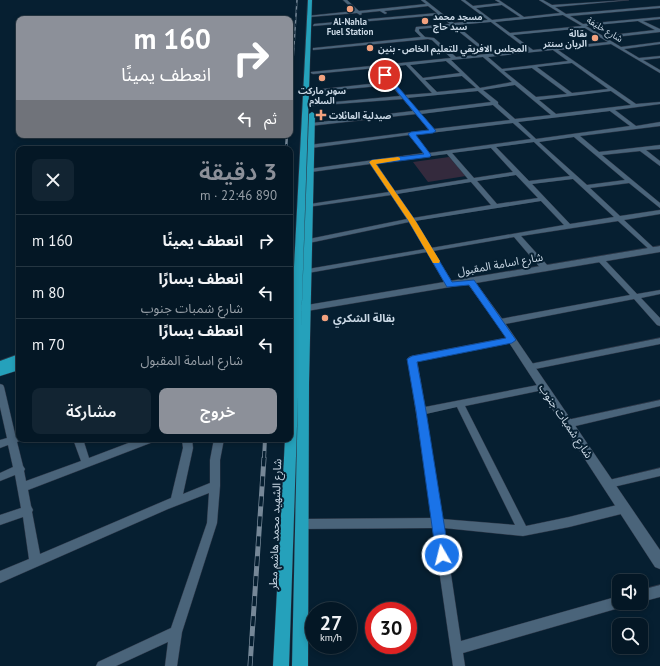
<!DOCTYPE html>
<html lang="ar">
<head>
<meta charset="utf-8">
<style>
	:root { --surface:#041725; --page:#122432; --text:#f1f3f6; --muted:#979fa7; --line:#253642; --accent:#8c9099 }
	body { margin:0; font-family:"PT Sans","Noto Sans Arabic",sans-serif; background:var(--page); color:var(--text); direction:rtl; height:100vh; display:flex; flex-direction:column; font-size:15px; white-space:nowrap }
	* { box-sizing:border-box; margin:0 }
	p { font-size:13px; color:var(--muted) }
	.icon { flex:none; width:22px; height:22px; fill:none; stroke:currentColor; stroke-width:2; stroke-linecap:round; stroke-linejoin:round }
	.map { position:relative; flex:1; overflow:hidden; direction:ltr }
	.sheet { position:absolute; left:16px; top:146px; width:277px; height:296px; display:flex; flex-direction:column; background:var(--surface); border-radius:8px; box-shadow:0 2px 6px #0003,0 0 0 1px var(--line); direction:rtl }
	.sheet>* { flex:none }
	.banner { position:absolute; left:16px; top:16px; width:277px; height:122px; border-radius:8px; box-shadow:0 2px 6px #0003,0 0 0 1px var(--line); direction:rtl; background:#8c9099; color:#fff; overflow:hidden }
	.tools { position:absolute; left:612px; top:574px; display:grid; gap:8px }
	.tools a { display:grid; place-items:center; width:36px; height:36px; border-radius:8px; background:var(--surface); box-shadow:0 2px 6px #0003,0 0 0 1px var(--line); font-size:20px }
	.speed { position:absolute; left:305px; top:602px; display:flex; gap:8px; font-size:20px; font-weight:700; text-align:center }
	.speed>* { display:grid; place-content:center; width:52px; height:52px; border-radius:50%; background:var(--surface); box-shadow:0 2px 6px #0003,0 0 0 1px var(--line); line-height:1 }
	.speed small { font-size:10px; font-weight:400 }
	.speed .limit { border:6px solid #d22; background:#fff; color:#111 }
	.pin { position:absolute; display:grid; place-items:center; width:34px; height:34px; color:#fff; margin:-17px; border:2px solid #fff; border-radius:50%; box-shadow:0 1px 4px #0007 }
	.me { position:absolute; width:44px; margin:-22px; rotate:352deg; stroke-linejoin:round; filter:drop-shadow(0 0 3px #0008) }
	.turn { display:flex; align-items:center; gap:14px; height:84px; padding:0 16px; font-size:18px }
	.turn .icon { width:52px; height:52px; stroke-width:2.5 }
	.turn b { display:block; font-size:28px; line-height:34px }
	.then { display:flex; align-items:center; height:38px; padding:0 16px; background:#0003; gap:8px; font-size:15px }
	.round { display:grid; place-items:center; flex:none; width:42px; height:42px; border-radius:8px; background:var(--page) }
	.head { display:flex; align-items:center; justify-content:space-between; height:68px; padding:0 16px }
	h1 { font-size:24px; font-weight:600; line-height:30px; color:var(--accent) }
	.action { display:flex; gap:8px; margin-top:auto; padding:8px 16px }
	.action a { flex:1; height:46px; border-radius:8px; background:var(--accent); color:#fff; font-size:16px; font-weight:600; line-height:46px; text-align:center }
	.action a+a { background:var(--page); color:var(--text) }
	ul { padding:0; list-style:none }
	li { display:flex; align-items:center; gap:12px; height:52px; padding:0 16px; border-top:1px solid var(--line) }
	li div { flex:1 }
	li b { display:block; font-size:15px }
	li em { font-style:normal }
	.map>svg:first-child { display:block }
	.green { fill:#342a3d }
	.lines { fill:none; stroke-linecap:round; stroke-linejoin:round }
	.minor-casing { stroke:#2d3646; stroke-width:1 }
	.tertiary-casing { stroke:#2d3646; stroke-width:1 }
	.primary-casing { stroke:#2d3646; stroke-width:1 }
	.minor { fill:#4a647a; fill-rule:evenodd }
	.tertiary { fill:#4a647a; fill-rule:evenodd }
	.primary { fill:#25a1bb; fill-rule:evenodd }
	.rail-far3-casing { stroke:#768898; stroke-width:1.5 }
	.rail-far2-casing { stroke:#768898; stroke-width:2.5 }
	.rail-far1-casing { stroke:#768898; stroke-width:4 }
	.rail-casing { stroke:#768898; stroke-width:5 }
	.rail-far3 { stroke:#061f31; stroke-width:1; stroke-dasharray:3.5; stroke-linecap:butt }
	.rail-far2 { stroke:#061f31; stroke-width:1.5; stroke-dasharray:5; stroke-linecap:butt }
	.rail-far1 { stroke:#061f31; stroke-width:2.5; stroke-dasharray:8; stroke-linecap:butt }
	.rail { stroke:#061f31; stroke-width:3.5; stroke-dasharray:10; stroke-linecap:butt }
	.route { fill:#1a73e8; stroke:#114b97 }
	.slow { fill:#f59e0b }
	.poi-dot { fill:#f2a17e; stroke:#061f31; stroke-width:1.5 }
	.labels { text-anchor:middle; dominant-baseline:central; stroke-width:4; stroke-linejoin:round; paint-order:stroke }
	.far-poi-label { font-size:9px; font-weight:bold; fill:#cbd9e6; stroke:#061f31; text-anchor:start }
	.far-street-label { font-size:9px; fill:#cbd9e6; stroke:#061f31 }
	.street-label { font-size:11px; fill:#cbd9e6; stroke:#061f31 }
	.poi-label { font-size:11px; font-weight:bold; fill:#cbd9e6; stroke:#061f31; text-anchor:start }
</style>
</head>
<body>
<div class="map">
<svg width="660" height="666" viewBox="0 0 660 666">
	<rect width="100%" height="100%" fill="#061f31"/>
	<path class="green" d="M449,157L466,176L428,182L413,162Z"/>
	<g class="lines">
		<g class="minor-casing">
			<path id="minor" d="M343,0H347L359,11L426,4L421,0H425L454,23L488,20L461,0H465L473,6L500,3L495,0H499L524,17L560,13L539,0H543L552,5L629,0L555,7L566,14L660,6V8L570,16L583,24L660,17V19L643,21L660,29V32L606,38L621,47L660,42V44L624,49L639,58L660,56V58L643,60L660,70V73L611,44L558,50L636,104L660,102V104L615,110L636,126L660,122V126L580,136L599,152L660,145V149L646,150L660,161V166L640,151L602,155L660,203V208L629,183L590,188L620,216L660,210V214L624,220L655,249L656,250L655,251H651L618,221L521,236L549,267L550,269L546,271H543L514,237L433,251L454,285L450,287H447L427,252L308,273H305L304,271L305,269H308L425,249L409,222L309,243L306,241L309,239L407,219L391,195L308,207L307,206L310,204L389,192L370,164L311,172L308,170L309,169L424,153L409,135L311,148L308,146L309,145L429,130L416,114L310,126L309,125L312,123L413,111L403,99L310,106V105L312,104L400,96L391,85L313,92L311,91L313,90L388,82L376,68L313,74L311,73V72L451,58L432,40L428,39L313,50V48H314L421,37L415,31L416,27L450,24L439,15L313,26L314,24L437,13L428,6L384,11L387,13L385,14L380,11L361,13L362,14L360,15L357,13L309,17L307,16L355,11ZM502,5L520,17L492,20L476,8ZM563,15L582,26L510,33L495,22ZM638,21L655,30L603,36L586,26ZM491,22L528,50L491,54L456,25ZM452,26L487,54L456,57L434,38L425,37L419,31V29ZM585,28L608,42L533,50L513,35ZM553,50L568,61L502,69L488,57ZM483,57L512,82L480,88L451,60ZM446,61L460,73L423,78L410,65ZM572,63L608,89L572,93L537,67ZM406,65L432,93L405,95L381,68ZM532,68L567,94L536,97L504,71ZM462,76L476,88L437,92L425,80ZM515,85L551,115L515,119L498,104V102L483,90ZM478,91L491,102L418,111L407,98ZM611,91L631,105L556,114L539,100ZM493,105L510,120L434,129L421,114ZM610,111L630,126L536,139L518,122ZM513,123L531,139L429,153L414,135ZM574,137L625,180L587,185L539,142ZM534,142L570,176L529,181L496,147ZM491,148L513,172L474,178L452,153ZM447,154L468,179L394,191L376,163ZM516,175L538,198L497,204L477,181ZM573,179L614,217L570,224L532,184ZM471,182L491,205L413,218L397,194ZM541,201L564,225L431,248L415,221Z
				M598,257H602L637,294L660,290V294L641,298L660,318V326L657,325L634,299L500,325L497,324L496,322L500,319L630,295L598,261L596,259Z
				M512,337L516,340L515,342L417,361L425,407L543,384L546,385L547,387L546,389L543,390L465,406L526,526L569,517L625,503L629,505L630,508L629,511L625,513L569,527L523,536L444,528L461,641L619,596V603H624L623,606L619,608L463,653L465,666H453L433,528L301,529L297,527L296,524L297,521L301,519L432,518L408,359L409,357L412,356ZM457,407L515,525L442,519L426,414Z
				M660,338V344L530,370L527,369L526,367L527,365L530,364Z
				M0,384L3,385L4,387L15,434L19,433V439H23L17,442L23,466L25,469L24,471L26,481L81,461L73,439H83L89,458L139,439H155L153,442L28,490L31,506L33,510L32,512L40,554L171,498L183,448L182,439H192L193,448L183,494L210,483V460L214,439H224L220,460V486L217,523L182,632L177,666H165L168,642L116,666H96L98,662L171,628L207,523L209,493L168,509L0,583V571L29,559L23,517L0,525V515L21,508L15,475L0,481V473L13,467L8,445L0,448V440L7,438L0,407Z
				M660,400V406L567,428L564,427L562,424L564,421L567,420Z
				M660,468V476L609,488L605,487L604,484L605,481L609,480Z
				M660,585V597L641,602V590Z"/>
		</g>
		<g class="tertiary-casing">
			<path id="tertiary" d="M660,246V252L476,283L503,320L660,550V569L655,567L497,324L468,284L307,311H297L292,308L297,305H307Z"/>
		</g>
		<g class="primary-casing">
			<path id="primary" d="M308,0H312L301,329L309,114L312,112L315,114L309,383L308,666H292L298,396L289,666H273L285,439H290V343Z
				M19,354V362L18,363L19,362V370L0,376V361Z"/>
		</g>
		<use href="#minor" class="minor"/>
		<use href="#tertiary" class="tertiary"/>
		<use href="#primary" class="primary"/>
		<g class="rail-far3-casing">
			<path id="rail-far3" d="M292,76L297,0"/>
		</g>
		<g class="rail-far2-casing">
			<path id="rail-far2" d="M290,104L292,75
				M286,149L287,135"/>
		</g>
		<g class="rail-far1-casing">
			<path id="rail-far1" d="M264,459L265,439"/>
		</g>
		<g class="rail-casing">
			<path id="rail" d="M250,666L264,458"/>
		</g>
		<use href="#rail-far3" class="rail-far3"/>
		<use href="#rail-far2" class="rail-far2"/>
		<use href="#rail-far1" class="rail-far1"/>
		<use href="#rail" class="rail"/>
	</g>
	<path class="route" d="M384,74H387L436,131L433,133L416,135L431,155L430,157L376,164L415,220L452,282L474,280L516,340L512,343L417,362L426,411L449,555L447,559L442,561L438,559L436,555L416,411L407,359L412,356L506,338L469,285L447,287L408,220L369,162L372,160L424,154L408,134L411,132L429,130L384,76Z"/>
	<path class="slow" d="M398,157L400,158V160L376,164L415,220L440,261L439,263H433L408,220L369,162L372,160Z"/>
	<g class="poi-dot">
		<circle cx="350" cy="9" r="4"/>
		<circle cx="425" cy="21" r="4"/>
		<circle cx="595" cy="38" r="4"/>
		<circle cx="370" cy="48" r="4"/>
		<circle cx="322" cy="78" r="4"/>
		<path d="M319 109h4v4h4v4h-4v4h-4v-4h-4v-4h4z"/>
		<circle cx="325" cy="318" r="4"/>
	</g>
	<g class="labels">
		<g class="far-poi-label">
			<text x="433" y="16">مسجد محمد<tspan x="433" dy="10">سيد حاج</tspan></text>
			<text x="350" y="21" text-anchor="middle">Al-Nahla<tspan x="350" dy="10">Fuel Station</tspan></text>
			<text x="587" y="33" text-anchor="end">بقالة<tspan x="587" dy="10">الريان سنتر</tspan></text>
			<text x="378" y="48">المجلس الافريقي للتعليم الخاص - بنين</text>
			<text x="322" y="90" text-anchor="middle">سوبر ماركت<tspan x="322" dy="10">السلام</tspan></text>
			<text x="329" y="115">صيدلية العائلات</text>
		</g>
		<g class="far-street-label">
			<text transform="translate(605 29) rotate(31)">شارع خليفة</text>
		</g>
		<g class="street-label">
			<text transform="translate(500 264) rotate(-10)">شارع اسامة المقبول</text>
			<text transform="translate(566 421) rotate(56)">شارع شمبات جنوب</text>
			<text transform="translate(275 524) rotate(-88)">شارع الشهيد محمد هاشم مطر</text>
		</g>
		<g class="poi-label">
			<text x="333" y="318">بقالة الشكري</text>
		</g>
	</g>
</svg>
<div class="tools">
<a><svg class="icon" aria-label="sound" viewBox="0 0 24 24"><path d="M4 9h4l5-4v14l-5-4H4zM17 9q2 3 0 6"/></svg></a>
<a><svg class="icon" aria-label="search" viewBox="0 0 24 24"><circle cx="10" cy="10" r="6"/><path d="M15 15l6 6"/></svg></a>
</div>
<div class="speed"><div>27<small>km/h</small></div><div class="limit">30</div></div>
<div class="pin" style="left:385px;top:75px;background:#d93025"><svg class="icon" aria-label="arrive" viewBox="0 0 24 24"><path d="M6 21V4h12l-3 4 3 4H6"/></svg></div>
<svg class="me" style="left:442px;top:555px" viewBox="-20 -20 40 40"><circle r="17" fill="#1a73e8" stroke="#fff" stroke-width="3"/><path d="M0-11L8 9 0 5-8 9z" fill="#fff"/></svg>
<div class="banner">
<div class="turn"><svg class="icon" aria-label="right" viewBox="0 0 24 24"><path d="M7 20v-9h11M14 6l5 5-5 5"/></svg><div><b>160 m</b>انعطف يمينًا</div></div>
<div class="then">ثم<svg class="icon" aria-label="left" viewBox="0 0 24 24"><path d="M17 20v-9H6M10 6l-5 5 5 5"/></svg></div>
</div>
<section class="sheet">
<div class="head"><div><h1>3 دقيقة</h1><p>890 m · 22:46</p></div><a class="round"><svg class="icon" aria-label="close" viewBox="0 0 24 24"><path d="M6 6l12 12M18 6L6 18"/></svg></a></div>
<ul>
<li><svg class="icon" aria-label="right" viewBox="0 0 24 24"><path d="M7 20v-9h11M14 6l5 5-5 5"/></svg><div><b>انعطف يمينًا</b></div><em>160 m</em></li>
<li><svg class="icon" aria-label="left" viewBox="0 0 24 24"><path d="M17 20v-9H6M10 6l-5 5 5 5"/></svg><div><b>انعطف يسارًا</b><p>شارع شمبات جنوب</p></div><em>80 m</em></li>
<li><svg class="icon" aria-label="left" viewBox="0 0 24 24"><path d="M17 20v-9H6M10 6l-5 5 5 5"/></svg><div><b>انعطف يسارًا</b><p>شارع اسامة المقبول</p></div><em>70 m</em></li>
</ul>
<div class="action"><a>خروج</a><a>مشاركة</a></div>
</section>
</div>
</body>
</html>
